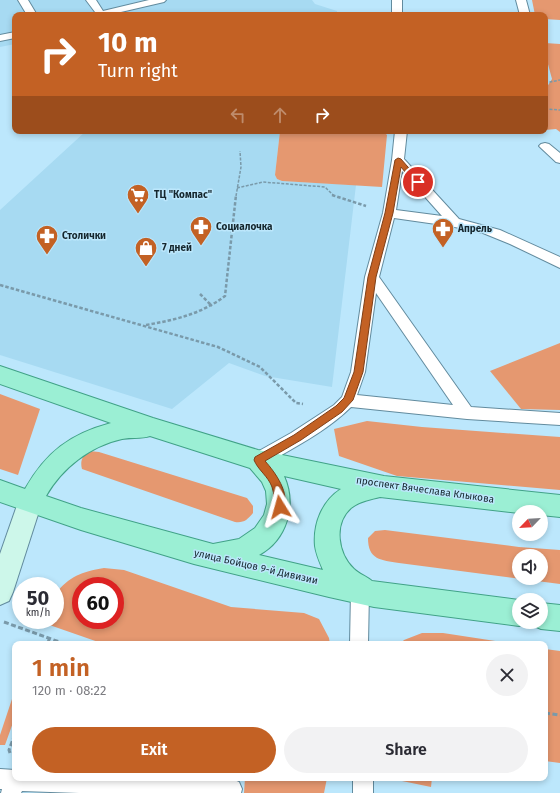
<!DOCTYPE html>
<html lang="en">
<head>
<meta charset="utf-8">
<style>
	:root { --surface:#fff; --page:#f2f2f3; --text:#2b2b33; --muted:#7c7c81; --accent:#c36124 }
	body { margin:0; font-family:"Fira Sans",sans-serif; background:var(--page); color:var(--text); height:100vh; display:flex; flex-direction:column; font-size:15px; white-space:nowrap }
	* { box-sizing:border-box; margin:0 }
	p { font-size:13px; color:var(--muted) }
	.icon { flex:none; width:22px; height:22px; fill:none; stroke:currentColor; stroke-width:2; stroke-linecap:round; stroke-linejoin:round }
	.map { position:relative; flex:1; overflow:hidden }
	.details { position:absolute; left:12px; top:641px; width:536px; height:140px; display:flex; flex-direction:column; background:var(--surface); border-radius:8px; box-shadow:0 2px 6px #0003 }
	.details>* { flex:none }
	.hud { position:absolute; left:12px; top:12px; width:536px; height:122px; border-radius:8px; box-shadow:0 2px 6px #0003; background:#c36124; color:#fff; overflow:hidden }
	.needle { width:26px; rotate:245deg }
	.buttons { position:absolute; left:512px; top:505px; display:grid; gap:8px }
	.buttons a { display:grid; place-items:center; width:36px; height:36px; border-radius:50%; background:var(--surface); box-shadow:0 2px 6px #0003; font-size:20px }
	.speed { position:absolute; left:12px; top:577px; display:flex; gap:8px; font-size:20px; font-weight:700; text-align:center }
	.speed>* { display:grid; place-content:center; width:52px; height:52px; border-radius:50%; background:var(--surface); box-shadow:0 2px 6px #0003; line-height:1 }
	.speed small { font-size:10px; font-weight:400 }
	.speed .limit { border:6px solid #d22; background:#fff; color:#111 }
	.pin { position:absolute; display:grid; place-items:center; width:34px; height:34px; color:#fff; margin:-17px; border:2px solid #fff; border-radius:50%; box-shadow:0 1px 4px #0007 }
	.me { position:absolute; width:44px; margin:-22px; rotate:352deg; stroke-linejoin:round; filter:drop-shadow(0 0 3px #0008) }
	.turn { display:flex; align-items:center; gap:14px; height:84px; padding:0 20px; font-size:18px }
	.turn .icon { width:52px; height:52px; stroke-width:2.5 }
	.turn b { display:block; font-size:28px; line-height:34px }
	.lanes { display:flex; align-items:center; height:38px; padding:0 20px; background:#0003; justify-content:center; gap:20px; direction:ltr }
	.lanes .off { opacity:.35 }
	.round { display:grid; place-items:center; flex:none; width:42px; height:42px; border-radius:21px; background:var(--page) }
	.overview { display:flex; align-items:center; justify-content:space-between; height:68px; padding:0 20px }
	h1 { font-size:24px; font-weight:600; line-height:30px; color:var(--accent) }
	.primary-button { display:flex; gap:8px; margin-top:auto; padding:8px 20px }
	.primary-button a { flex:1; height:46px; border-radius:24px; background:var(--accent); color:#fff; font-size:16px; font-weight:600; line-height:46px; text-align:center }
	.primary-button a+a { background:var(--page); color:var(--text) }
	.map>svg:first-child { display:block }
	.built { fill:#a7daf2 }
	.green { fill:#e59870; fill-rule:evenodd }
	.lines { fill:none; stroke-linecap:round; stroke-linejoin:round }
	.service-casing { stroke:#628b9e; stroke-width:2 }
	.secondary-casing { stroke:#628b9e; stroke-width:2 }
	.primary-casing { stroke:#41a287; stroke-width:2 }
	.path-far2 { stroke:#7a9aaa; stroke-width:1.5; stroke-dasharray:3 1.5; stroke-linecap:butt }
	.path-far1 { stroke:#7a9aaa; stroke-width:2.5; stroke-dasharray:3.5 2; stroke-linecap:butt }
	.path { stroke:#7a9aaa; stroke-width:3; stroke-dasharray:5 2.5; stroke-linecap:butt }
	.service { fill:#fff; fill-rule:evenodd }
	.secondary { fill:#cdf7ea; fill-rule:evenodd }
	.primary { fill:#9befd4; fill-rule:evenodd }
	.route { fill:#c36124; stroke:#7f3f17 }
	.labels { text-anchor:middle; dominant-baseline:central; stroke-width:3; stroke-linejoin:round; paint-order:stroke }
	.poi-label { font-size:10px; font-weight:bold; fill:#15262d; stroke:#bce7fc; text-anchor:start }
	.street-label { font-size:10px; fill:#15262d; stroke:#bce7fc }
</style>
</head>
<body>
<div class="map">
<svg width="560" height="793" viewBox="0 0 560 793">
	<rect width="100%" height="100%" fill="#bce7fc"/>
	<path class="built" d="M0,0H312L315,4L337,11V15H15V44L0,47Z
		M86,131H280L275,175L277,179L282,181L356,185L332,387L265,376L229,363L172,409L0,355V210Z"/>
	<path class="green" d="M532,0H560V20L545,19V15H535Z
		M545,43L560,44V132L556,129L545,130V90L552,79L545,53Z
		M280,131L384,132L387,135L382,187L282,181L277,179L275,175Z
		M560,343V410L521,409L490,371Z
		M0,394L40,409L18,475L0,469Z
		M367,421L422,427L560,437V490L397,476L339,456L334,429Z
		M89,451L99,452L247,498L253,506V513C247,520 244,523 235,522L82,469C80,462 82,455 89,451Z
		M385,530L519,547L560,550V584L399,563C381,560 368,560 368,538L375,531ZM519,556H541V578H519Z
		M104,568L124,570L231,607L304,613L319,619L329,638L330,644H104L38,621L39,620H55V594C70,576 81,572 104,568ZM81,586H115V620H81Z
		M422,633H443L515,644H400L404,640Z
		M545,649L560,651V763L545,761Z
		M15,690V717L5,745H0V735Z
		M245,778H327L324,793H244Z
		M400,778H432L431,787L402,781Z"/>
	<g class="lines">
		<g class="service-casing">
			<path id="service" d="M18,0H28L37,15H27Z
				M86,0H96L103,11L149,0H166L164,2L108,15H91L95,12Z
				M392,0H402V15H392Z
				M516,0H526L530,15H520Z
				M15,32V38L0,41V35Z
				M395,131H407L404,159L459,219L500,230L560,257V268L510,244L483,233L450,226L394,218L379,277L471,407L560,413V425L467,419L351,407C327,431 293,448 264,465L258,467L252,465L250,460L252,455L291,433L334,405L342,397L351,372L365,277L383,213L392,160ZM402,171L442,216L396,210ZM376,293L453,405L357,395L365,372Z
				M545,143L549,144L560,153V163L556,162L541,148L539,146L541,144Z
				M360,582L366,585L369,591L368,644H350L351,591L354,585Z
				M0,769L15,770V778L232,779L239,782L242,789L241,793H79L22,791L21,793H1L2,789H0Z
				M353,778H373V793H353Z"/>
		</g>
		<g class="secondary-casing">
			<path id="secondary" d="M30,491L39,494L42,502L13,592L9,601L0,605V554L21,494Z"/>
		</g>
		<g class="primary-casing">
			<path id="primary" d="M0,366L153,418L258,450L384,476L560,495V517L541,515V512L519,513L380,497C369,500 360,501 351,508C333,524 338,554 354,569C359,574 366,576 372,581L519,600V622H528L519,626L374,607L329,597L194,564L81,530L0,502V480L25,489C46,452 70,434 111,423L0,384ZM150,436L250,468L262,482L266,491L267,504L264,515L255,528L239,539L213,544L81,508L46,496C62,468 90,446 122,439C131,437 141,439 150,436ZM284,476L341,489C322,501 313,524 315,546C316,554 320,563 323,570L259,555C287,540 297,505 284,476Z
				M541,603L560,605V631L541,629L532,625L530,622H541Z"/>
		</g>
		<path class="path-far2" d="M545,83L560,80
			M545,109L560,110
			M237,188L263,182L325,187L334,196
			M236,196L241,167L240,151"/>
		<path class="path-far1" d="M332,195L366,206
			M0,285L218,347L260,367L296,403L303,404
			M200,294L212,306
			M146,325C175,320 201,314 225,296L236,195"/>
		<path class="path" d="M4,622L65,644
			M48,644L49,639
			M545,713L560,715
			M10,753L9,750L15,734"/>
		<use href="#service" class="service"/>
		<use href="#secondary" class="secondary"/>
		<use href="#primary" class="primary"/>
	</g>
	<path class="route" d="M398,158L401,159L421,182L418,184H415L401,167L393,213L376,277L363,372L353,400L342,412L301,440L265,461C275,472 291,494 283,510L280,511L276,510C273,503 275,494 272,487C268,476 258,470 254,460L255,457L294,435L336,406L344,398L354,372L368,277L385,213L395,160Z"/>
	<defs>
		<g id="supermarket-pin" transform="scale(1.15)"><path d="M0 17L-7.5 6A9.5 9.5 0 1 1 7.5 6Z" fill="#c36124" stroke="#bce7fc"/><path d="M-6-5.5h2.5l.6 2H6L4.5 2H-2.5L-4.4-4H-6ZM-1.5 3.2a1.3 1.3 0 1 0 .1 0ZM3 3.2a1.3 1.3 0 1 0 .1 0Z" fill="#fff"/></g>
		<g id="pharmacy-pin" transform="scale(1.15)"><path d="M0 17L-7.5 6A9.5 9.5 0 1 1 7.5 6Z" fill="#c36124" stroke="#bce7fc"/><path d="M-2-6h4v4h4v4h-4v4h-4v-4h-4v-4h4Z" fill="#fff"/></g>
		<g id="shop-pin" transform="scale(1.15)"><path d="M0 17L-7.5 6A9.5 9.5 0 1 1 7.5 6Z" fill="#c36124" stroke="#bce7fc"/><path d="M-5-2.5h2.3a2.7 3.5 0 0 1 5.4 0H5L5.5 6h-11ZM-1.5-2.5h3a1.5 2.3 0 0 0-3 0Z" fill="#fff"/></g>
	</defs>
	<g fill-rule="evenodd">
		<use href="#supermarket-pin" x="138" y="195"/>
		<use href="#pharmacy-pin" x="201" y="227"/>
		<use href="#pharmacy-pin" x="443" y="229"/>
		<use href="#pharmacy-pin" x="47" y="236"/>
		<use href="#shop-pin" x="146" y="248"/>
	</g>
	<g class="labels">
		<g class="poi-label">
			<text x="154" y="195">ТЦ "Компас"</text>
			<text x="216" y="227">Социалочка</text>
			<text x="458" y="229">Апрель</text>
			<text x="62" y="236">Столички</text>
			<text x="162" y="248">7 дней</text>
		</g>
		<g class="street-label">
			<text transform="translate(425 490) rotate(8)">проспект Вячеслава Клыкова</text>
			<text transform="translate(256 567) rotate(13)">улица Бойцов 9-й Дивизии</text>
		</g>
	</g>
</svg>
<div class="buttons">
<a><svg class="needle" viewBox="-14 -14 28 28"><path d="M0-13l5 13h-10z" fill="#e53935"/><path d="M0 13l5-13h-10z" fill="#7c7c81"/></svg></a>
<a><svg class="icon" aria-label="sound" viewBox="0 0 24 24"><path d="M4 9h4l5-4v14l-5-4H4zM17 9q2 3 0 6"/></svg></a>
<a><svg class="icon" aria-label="layers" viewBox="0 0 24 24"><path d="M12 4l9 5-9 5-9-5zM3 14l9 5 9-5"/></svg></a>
</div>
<div class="speed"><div>50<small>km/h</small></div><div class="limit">60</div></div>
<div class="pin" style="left:418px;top:182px;background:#d93025"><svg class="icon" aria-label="arrive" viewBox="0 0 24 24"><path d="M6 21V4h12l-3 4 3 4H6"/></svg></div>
<svg class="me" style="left:280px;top:507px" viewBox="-20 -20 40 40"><path d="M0-17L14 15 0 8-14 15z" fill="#c36124" stroke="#fff" stroke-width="4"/></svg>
<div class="hud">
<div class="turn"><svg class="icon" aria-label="right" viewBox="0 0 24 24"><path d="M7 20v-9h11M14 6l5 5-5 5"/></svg><div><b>10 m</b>Turn right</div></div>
<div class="lanes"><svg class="icon off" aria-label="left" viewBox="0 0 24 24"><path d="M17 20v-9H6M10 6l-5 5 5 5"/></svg><svg class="icon off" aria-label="ahead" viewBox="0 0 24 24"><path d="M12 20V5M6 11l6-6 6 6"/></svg><svg class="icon" aria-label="right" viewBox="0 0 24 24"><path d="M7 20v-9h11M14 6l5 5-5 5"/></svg></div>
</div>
<section class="details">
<div class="overview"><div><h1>1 min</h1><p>120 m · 08:22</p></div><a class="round"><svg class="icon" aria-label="close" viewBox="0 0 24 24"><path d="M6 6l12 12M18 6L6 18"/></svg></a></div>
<div class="primary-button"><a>Exit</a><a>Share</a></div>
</section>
</div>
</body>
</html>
